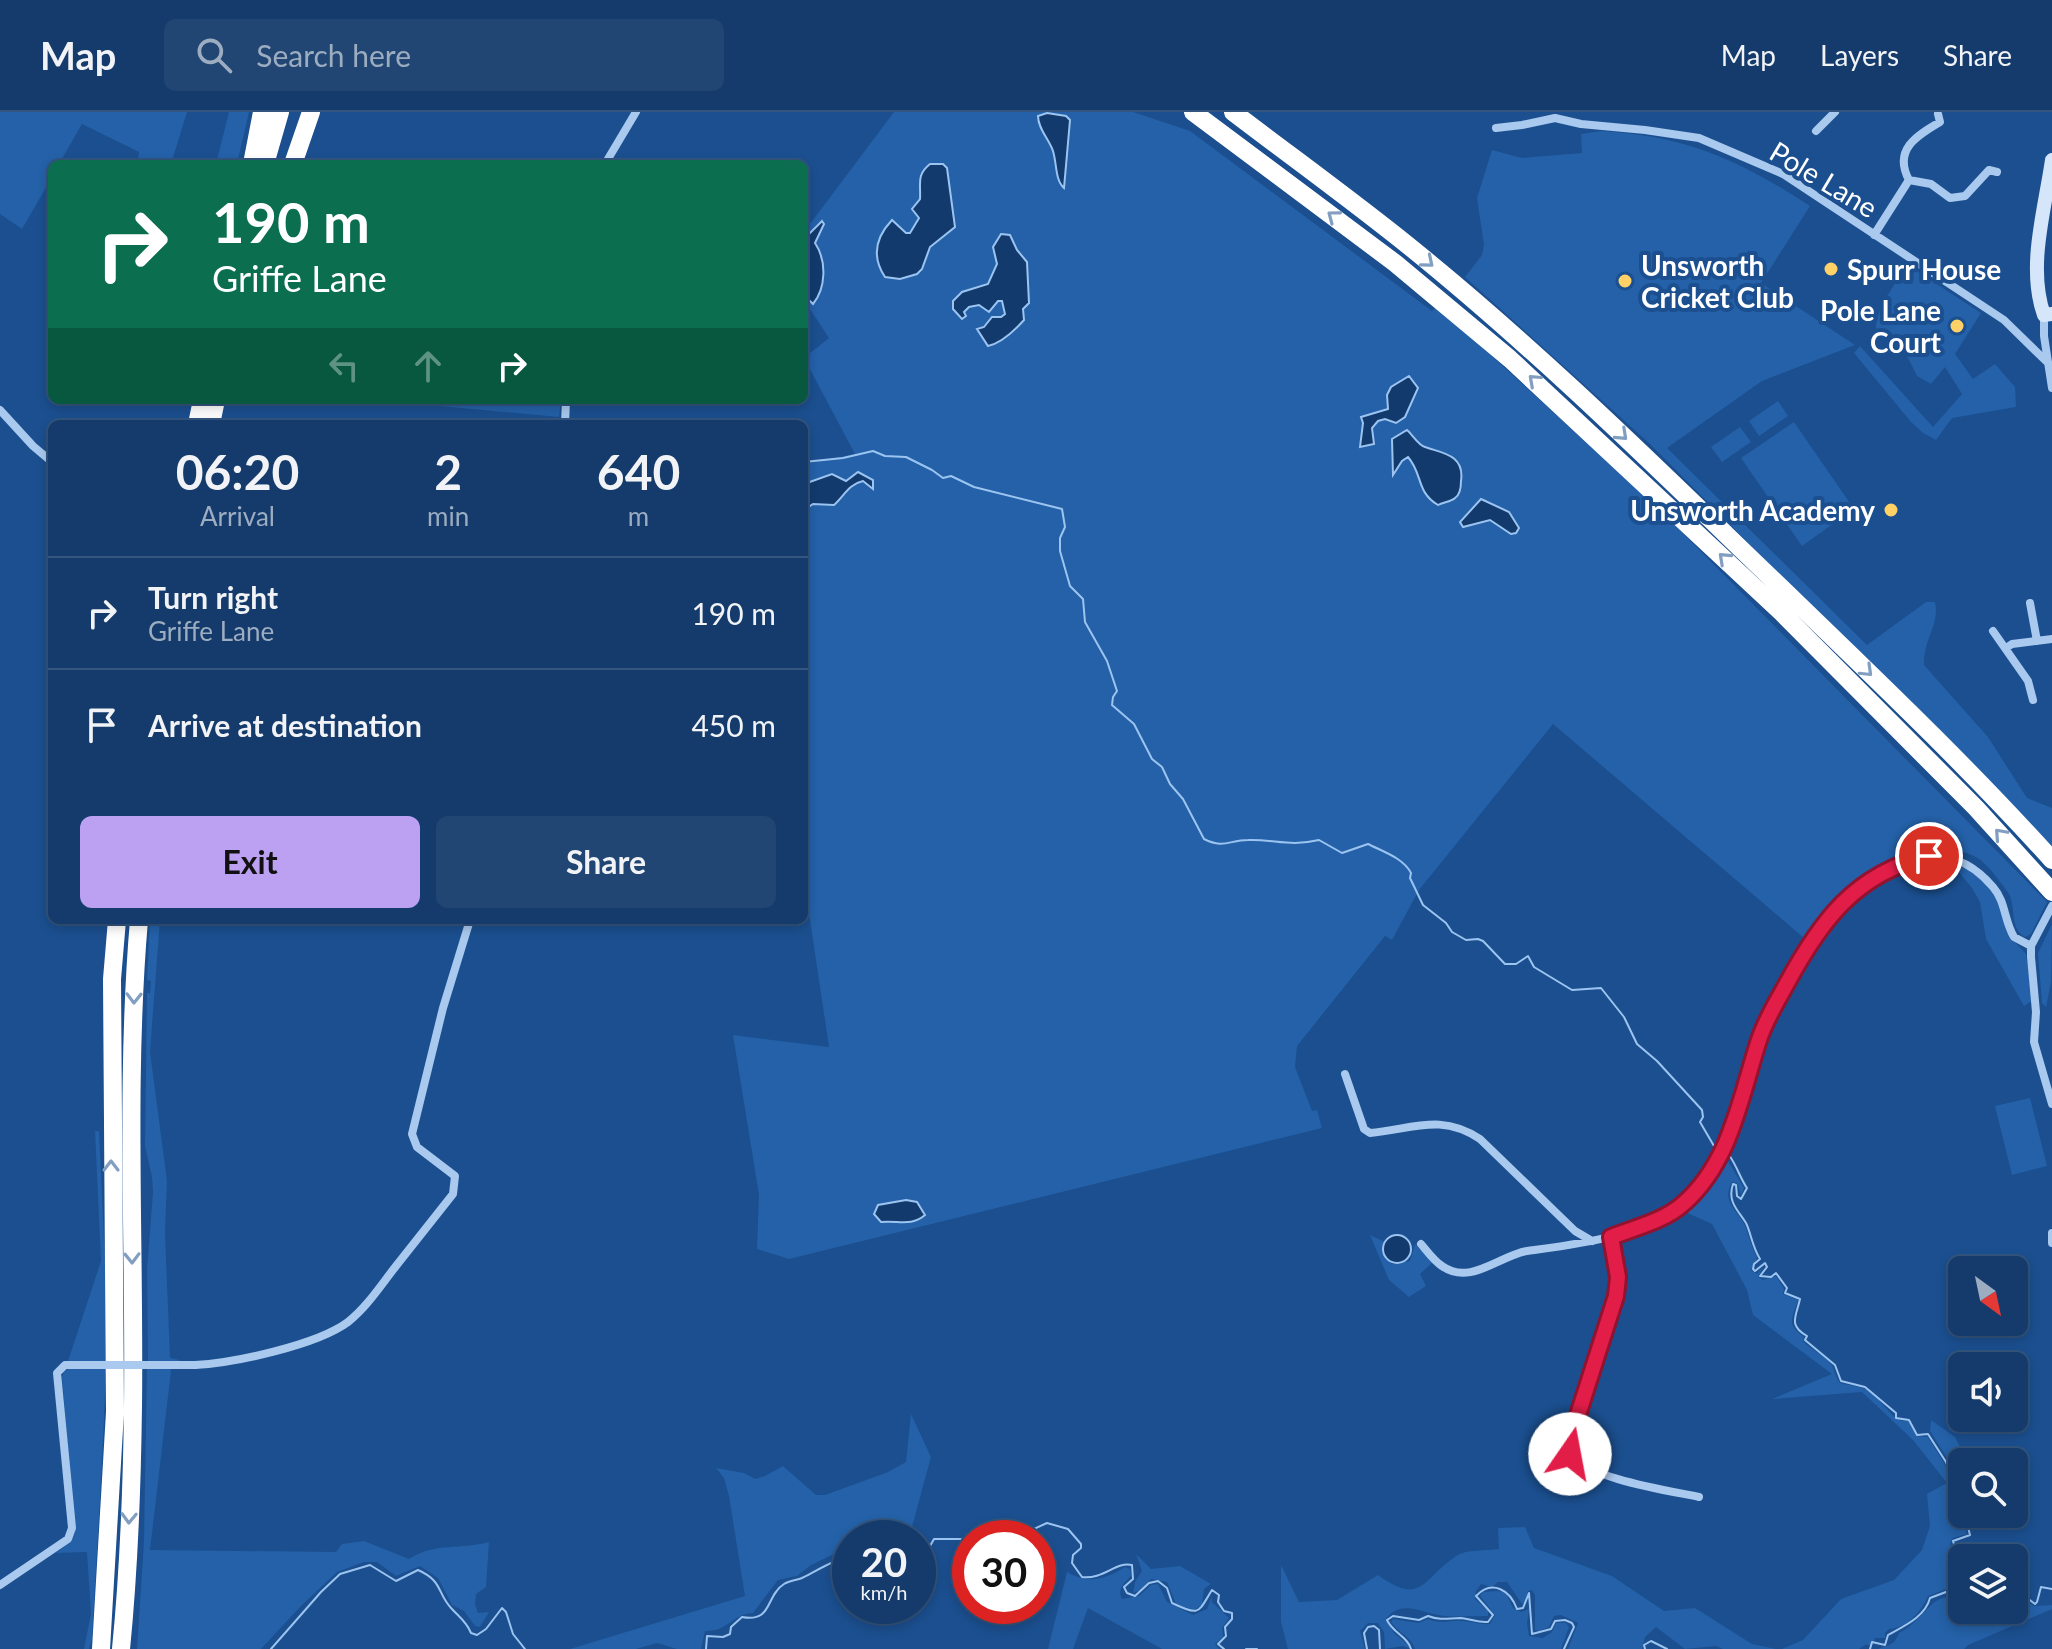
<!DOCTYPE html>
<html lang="en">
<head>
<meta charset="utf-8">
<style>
	:root { --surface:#143b6b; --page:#214673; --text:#f1f3f6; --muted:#9dadc1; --line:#33557e; --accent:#bca0f2 }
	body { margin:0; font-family:Lato,sans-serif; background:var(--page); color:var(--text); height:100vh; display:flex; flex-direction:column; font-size:30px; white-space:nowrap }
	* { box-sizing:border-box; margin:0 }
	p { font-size:26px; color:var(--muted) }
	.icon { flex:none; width:44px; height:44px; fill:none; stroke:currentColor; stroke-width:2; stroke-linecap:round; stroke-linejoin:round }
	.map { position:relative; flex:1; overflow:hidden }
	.details { position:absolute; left:48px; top:308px; width:760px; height:504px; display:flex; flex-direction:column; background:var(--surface); border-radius:12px; box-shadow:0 4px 12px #0003,0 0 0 2px var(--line) }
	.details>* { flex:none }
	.guide { position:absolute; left:48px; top:48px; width:760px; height:244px; border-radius:12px; box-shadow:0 4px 12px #0003,0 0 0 2px var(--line); background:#0b6e4f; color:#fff; overflow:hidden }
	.needle { width:52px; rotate:147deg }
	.buttons { position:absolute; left:1948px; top:1144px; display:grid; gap:16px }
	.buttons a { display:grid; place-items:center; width:80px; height:80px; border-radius:12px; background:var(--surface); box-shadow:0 4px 12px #0003,0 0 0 2px var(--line); font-size:40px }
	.speed { position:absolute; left:832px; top:1408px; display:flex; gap:16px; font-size:40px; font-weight:700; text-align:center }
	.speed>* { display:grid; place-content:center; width:104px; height:104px; border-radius:50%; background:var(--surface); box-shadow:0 4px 12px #0003,0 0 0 2px var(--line); line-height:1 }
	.speed small { font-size:20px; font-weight:400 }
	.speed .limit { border:12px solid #d22; background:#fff; color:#111 }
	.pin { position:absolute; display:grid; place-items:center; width:68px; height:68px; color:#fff; margin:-34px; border:4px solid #fff; border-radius:50%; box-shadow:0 2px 8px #0007 }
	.me { position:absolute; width:88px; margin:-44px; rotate:12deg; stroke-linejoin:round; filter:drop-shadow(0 0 6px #0008) }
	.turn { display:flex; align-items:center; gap:28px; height:168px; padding:0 32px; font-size:36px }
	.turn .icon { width:104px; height:104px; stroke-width:2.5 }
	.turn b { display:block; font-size:56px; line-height:68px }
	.lanes { display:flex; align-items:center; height:76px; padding:0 32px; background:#0003; justify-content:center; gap:40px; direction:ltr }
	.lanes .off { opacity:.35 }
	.eta { display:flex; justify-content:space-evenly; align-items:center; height:136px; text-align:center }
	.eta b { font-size:48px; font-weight:700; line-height:56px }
	.primary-button { display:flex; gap:16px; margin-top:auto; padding:16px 32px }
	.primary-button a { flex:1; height:92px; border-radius:12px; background:var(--accent); color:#111; font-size:32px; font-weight:700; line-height:92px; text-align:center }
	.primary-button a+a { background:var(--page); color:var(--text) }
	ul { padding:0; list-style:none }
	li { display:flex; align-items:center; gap:24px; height:112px; padding:0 32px; border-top:2px solid var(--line) }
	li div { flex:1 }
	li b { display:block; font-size:30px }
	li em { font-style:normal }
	header { display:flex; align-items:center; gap:48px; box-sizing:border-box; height:112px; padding:0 40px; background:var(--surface); border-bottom:2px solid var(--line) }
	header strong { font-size:38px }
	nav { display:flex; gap:44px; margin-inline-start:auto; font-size:28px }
	.search { width:560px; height:72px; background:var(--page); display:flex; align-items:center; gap:20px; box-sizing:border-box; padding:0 28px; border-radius:12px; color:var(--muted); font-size:30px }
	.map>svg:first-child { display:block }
	.green { fill:#2461a8 }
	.water { fill:#123a6d; stroke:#9cc4f0; stroke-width:2 }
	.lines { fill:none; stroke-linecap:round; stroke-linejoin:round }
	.stream { stroke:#9cc4f0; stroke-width:2 }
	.street { stroke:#a9c9ee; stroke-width:8 }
	.secondary { stroke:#d6e6fa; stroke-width:14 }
	.highway { stroke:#fff; stroke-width:18 }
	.street-bridge { stroke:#a9c9ee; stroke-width:8 }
	.oneway { stroke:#829ec1 }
	.route-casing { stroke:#92132f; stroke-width:20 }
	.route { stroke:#e11d48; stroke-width:14 }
	.poi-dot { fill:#ffd166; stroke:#1b4f8f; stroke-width:3 }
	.labels { text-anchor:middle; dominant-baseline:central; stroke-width:8; stroke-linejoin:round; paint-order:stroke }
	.street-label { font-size:28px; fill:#fff; stroke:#1b4f8f }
	.poi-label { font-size:28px; font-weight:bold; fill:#fff; stroke:#1b4f8f; text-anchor:start }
</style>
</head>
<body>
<header>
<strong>Map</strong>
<div class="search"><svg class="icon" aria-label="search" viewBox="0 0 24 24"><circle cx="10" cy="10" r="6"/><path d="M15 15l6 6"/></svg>Search here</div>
<nav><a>Map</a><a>Layers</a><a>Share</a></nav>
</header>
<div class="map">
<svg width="2052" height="1537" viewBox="0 0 2052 1537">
	<rect width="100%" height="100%" fill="#1b4f8f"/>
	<path class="green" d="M0,0H187L171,52H137L139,40L82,12L59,52H52V65L22,117L0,102Z
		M229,0H249L237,52H216Z
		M894,0H1133L1190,19L1432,199L1437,194L1658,396L2047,790L2031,822L2025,825C2011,817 2015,802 2011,787C2009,780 2002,773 1998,767C1982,746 1974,741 1948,737C1885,727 1840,784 1804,826L1553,612L1419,778L1392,828L1385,824L1297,934L1295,955L1312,999L1317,998L1322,1016L789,1147L757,1137L759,1083L733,923L829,935L804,768V352L855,342L804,246L829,226L804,188V120Z
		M1601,19C1687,24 1739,48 1810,94L1761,171L1855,233L1762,269L1667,336L1867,533L1926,490H1935C1940,513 1923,527 1924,553L1988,625L2027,686L2052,696V737L1649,331L1465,165L1482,143L1484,133L1477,86L1492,38L1522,46L1582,41L1581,22Z
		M1915,158L1981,201L1955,242L1973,267L1995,252L2015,275L2016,295L1952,306L1936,328L1923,321L1911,310L1854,241L1860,234L1933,315L1962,282L1945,255L1931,272L1917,264L1901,232L1876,218C1875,199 1893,174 1904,159Z
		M407,288H561L559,305L407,291Z
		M1778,289L1788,304L1759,324L1749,309Z
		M1794,310L1854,397L1802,434L1741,346Z
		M1740,315L1751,330L1722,350L1711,335Z
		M1949,748L1961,751L1977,763L1997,784L2011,826L2026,842L2033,888L2024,894L1986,827L1980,790L1972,776Z
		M150,808H160L150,940L167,1069L165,1120L170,1246L180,1248L178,1250H148L147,1157L153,1080L152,1065L145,1034L147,881H150L151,869L147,868Z
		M2052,812L2051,870L2046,895L2042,891L2038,841Z
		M2030,986L2047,1054L2012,1063L1995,994Z
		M95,1019H99L105,1150V1250L68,1249L101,1149Z
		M1728,1049L1744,1076L1741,1083L1737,1071L1732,1070C1720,1091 1741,1101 1746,1116C1749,1126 1752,1135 1757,1146L1751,1158L1757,1162L1763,1154L1758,1165L1763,1168L1776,1164L1784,1177L1783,1182L1798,1188C1792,1207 1786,1212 1804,1225L1803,1229C1811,1238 1823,1242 1831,1252C1835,1258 1835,1265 1840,1271C1848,1273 1859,1274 1867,1278C1883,1287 1891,1311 1909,1309L1916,1324L1928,1325L1944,1351L1962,1393L1957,1392L1953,1398L1954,1404L1964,1410L1967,1422L1953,1426L1950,1432L1956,1444L1967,1438L1970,1442L1968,1446H1962L1958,1463L1962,1471L1928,1484C1922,1499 1907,1516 1889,1517L1885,1521V1526H1875L1873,1533H1865L1859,1537H1782L1803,1528L1841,1487L1894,1468L1922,1438L1930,1414L1927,1382L1947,1371L1913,1328L1862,1280L1772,1287L1832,1262L1753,1203L1747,1178L1712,1112L1683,1099C1703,1085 1714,1070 1728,1049Z
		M1370,1123L1385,1130C1383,1140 1384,1145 1392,1152L1410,1149L1415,1132L1433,1150L1420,1162L1426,1174L1409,1185L1389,1168Z
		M71,1255L106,1257C103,1347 97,1437 92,1527L89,1537H84L91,1502L87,1440L56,1441L71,1429L75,1421L62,1265L64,1260Z
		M147,1257H170L171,1259L150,1438L336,1440L342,1432L364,1429L409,1447C435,1430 460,1438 489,1430L486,1475L476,1482L475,1492L478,1501L489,1500L480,1515L475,1514L464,1499L452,1493L438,1466L420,1454L396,1464L377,1450H364L337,1460L301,1494L261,1537H137L144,1429Z
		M911,1302L931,1345L909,1426H850V1440L834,1442L811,1453L797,1464L778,1468L753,1501C732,1502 728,1520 705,1519L701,1537H677L657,1531L636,1537H570L745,1484L729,1384L724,1366L716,1356L744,1361L755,1367L765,1364L783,1354L816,1383H825L888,1360L906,1350Z
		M1931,1308L1955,1325L1968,1350H1962V1381L1947,1346L1930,1319Z
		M1525,1415L1534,1436L1612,1464L1664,1499L1695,1496L1752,1532L1776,1537H1723L1716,1534L1685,1537L1656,1515L1645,1525L1642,1537H1568L1578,1511L1561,1503L1554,1504L1549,1515L1539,1519L1535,1518V1483L1532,1478L1528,1479L1526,1489L1522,1492L1507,1470H1498L1492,1475L1481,1472L1476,1479L1475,1487L1488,1499V1504C1485,1504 1449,1505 1444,1504C1424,1502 1401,1486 1386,1507L1394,1521L1413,1537L1402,1534L1385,1537L1384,1520L1378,1511H1368L1360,1519L1365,1537H1288L1281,1510V1453L1299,1490L1337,1488L1378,1463C1422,1495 1422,1467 1456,1444C1466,1437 1487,1439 1499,1437L1498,1416Z
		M1136,1442L1151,1457L1180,1454L1211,1472L1204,1477L1202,1493L1194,1498L1176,1492L1167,1470L1151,1467L1141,1478L1133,1481L1135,1470L1142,1459Z
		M1125,1455L1130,1457L1131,1464C1124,1471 1117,1477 1122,1487L1139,1484L1151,1473L1158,1472L1167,1490L1193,1503L1207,1497L1212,1484V1490L1229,1506L1222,1516L1223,1525L1215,1532L1219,1537H1162L1088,1496L1073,1537H1048L1067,1460C1088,1472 1105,1468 1125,1455Z
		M1498,1479L1506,1481L1513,1496L1521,1500L1529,1497L1527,1511L1529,1524L1543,1526L1552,1520L1556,1511H1566L1569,1515L1561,1537H1415C1411,1524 1398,1521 1391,1510L1393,1507L1419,1511L1428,1507C1444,1513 1448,1508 1462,1509C1472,1509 1479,1513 1490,1512L1495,1503L1480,1484L1483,1480Z
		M1962,1479V1498H2014V1481L2034,1494L2052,1493V1497L1968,1533L1964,1537H1878C1888,1533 1894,1534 1899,1521C1917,1512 1927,1494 1938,1488C1947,1484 1950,1487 1962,1479Z"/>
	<path class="water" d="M1047,1L1066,4L1070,8L1064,76C1055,68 1057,52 1053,39C1049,27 1038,17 1038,4Z
		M930,52H943L947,56L955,115L930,135L922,157L917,162L900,167L885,165C871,144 876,125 892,108L906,121H910L919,106L912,97L920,87C921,72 916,63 930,52Z
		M822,109L824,112L815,131C827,149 826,176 813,192L804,183V127Z
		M1001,122L1010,123L1017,138L1027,150L1029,191L1023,197L1024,208C1015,218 1001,231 988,234L977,217L984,215L992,205H1001L1005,202L1002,189H998L989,200L979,193L969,195L964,200L966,204L962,207L953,197V189L962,180L988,172L997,152L993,135Z
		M1409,264L1418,276L1405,305L1396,311L1385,307L1378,309L1372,316L1374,332L1360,335L1363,311L1361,305L1388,297L1387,283L1391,275Z
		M1407,318C1412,322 1418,333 1425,335C1441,341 1465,342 1461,369C1461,374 1460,383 1455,386C1451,390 1443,390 1438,393C1416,380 1423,362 1408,345L1402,349L1393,363L1392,327Z
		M858,360L873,368V377L863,369C849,372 844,384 834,393L813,392L804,398V372L832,362L846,369Z
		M1481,387L1509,400L1519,416L1516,421L1511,422L1490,408L1463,415L1460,410Z
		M906,1088L917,1090L925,1103C911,1115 898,1108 881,1110L874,1102L878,1093Z
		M1383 1137a14 14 0 1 1 28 0a14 14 0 1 1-28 0Z"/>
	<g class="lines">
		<path class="stream" d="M804,350L843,346L873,339L885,344L906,345L932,358L943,366L951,364L974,375L1062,397L1065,415L1060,426V439L1070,474L1083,487L1085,510L1107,549L1117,579L1113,585L1112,593L1134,612L1152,647L1162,655L1170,672L1183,687L1204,727C1224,737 1229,728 1248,728C1275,727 1289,735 1319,728L1342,741L1368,732C1384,740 1403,746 1411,761L1410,766L1423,793L1446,811L1452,820L1466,828L1478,827L1483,829L1505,852H1516L1528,844L1534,855L1572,878L1601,876L1624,905L1637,932L1657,949L1702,998L1703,1005L1700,1010L1714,1034
			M1729,1043C1737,1054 1740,1066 1747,1076L1741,1087L1737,1084L1736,1073L1733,1072C1727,1090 1738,1098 1746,1111C1751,1121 1752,1134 1760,1147L1754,1152L1753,1157L1755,1159L1765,1151L1767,1155L1760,1164L1771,1165L1776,1161L1787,1176L1785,1181L1800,1187C1796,1205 1788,1213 1807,1224L1805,1228L1835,1253L1841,1269L1865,1275L1896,1301V1306L1909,1308L1917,1323L1928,1322L1946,1350L1962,1388
			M1962,1396L1957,1397L1956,1403L1966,1407L1970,1423L1953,1429L1957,1441L1969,1436L1972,1446
			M1014,1426L1047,1411L1068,1417L1081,1432V1436L1073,1443L1072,1451L1082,1465C1103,1468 1116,1449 1132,1453L1133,1467L1124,1475L1127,1481L1135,1484L1149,1471L1158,1469L1167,1476L1172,1491C1201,1505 1198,1500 1212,1478L1219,1483L1218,1490L1224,1499L1232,1501V1507L1225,1515L1226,1524L1218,1532L1224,1537
			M918,1446L928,1447L933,1442L930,1434L934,1427H961L970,1434
			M1962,1459V1463
			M2014,1476L2035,1492L2037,1490L2041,1475L2052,1477
			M271,1537L321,1480L340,1462L370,1453L396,1469L418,1458C443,1469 437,1481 451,1496C459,1505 466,1509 471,1521L477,1523L486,1517L502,1496L506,1500L513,1522L525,1537
			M706,1537L707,1524L723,1525L730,1522L731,1515L742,1505C773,1511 765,1484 784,1472C789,1469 797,1468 802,1466C819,1458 831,1448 850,1446
			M1246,1537H1257
			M1367,1537L1364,1521L1368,1515L1374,1514L1379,1518L1380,1537
			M1411,1537C1408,1525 1393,1521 1387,1508L1393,1504L1419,1508L1428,1504C1441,1509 1449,1506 1461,1506C1471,1507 1478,1511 1488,1510L1493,1503L1476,1484C1492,1467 1510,1478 1517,1497L1523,1496L1529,1481L1532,1522L1551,1517L1555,1509L1565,1508L1572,1511L1574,1515L1564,1537
			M1645,1537L1644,1533L1651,1529L1667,1537
			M1870,1537L1872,1530L1885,1533L1888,1523C1904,1514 1925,1505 1930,1486L1962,1474"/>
		<path class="street" d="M1496,16L1522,13L1555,6L1581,12L1645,18L1699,26L1783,62L2004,208L2047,250
			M1816,19L1835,0
			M605,52L636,0
			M1909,68L1931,72L1950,86L1965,84L1989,58L1997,60
			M1874,123L1909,68C1893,38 1916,24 1940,10L1938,2
			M2044,203V224L2052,276
			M0,298L33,334L52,350
			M565,312L566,288
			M2030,491L2037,529
			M1993,519L2028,569L2033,588
			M2006,536L2012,532L2052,527
			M2052,794L2031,834V845L2036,900L2034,930L2052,992
			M1345,962L1364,1017L1370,1021C1413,1017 1441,1001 1480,1027L1575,1119L1592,1129
			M2052,1121V1131
			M1611,1125L1618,1165L1616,1184L1570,1328V1342C1585,1366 1671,1379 1699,1385
			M1421,1132C1427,1139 1434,1149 1442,1154C1470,1174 1499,1144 1527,1139C1579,1132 1652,1124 1691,1084C1732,1042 1742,984 1758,930C1764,911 1775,894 1784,876C1815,820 1845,773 1908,750C1943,737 1970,748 1993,775C2006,790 2004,809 2014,825L2031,834
			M195,1253C234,1251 317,1233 348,1210C367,1195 381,1173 396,1154C415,1130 434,1106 453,1082L455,1064L417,1035L412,1022L443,896L470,808
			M0,1473L68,1427L72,1416L57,1261L65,1253H78"/>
		<path class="secondary" d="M2052,48C2045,97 2027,155 2044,203L2052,202"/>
		<path class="highway" d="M1193,0L1395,151L1510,247L1781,500L1976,696L2052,780
			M1233,0C1292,45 1353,89 1410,135C1545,244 1668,367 1793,487C1881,572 1970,657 2052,748
			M252,52L262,0
			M265,52L280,0
			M293,52L311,0
			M197,312L202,288
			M211,312L216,288
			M101,1537L115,1300L112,867L117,808
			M121,1537C129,1457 132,1375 133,1294C135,1132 125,970 139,808"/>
		<path class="street-bridge" d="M78,1253H195"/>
	</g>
	<defs><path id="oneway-chevron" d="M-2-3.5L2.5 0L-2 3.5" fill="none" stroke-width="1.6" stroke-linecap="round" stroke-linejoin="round" transform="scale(2)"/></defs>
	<g class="oneway">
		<use href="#oneway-chevron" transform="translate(1333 104) rotate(-143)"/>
		<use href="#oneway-chevron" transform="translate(1428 150) rotate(40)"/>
		<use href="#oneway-chevron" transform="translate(1534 268) rotate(-138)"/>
		<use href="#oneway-chevron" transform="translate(1622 323) rotate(43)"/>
		<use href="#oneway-chevron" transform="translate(1724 446) rotate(-137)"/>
		<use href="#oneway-chevron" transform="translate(1867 559) rotate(44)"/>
		<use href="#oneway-chevron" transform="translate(2000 722) rotate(-132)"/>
		<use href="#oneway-chevron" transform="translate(134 886) rotate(91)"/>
		<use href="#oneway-chevron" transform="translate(111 1054) rotate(-90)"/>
		<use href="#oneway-chevron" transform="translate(132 1146) rotate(89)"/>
		<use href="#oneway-chevron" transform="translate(129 1406) rotate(92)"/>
	</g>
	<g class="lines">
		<g class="route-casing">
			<path id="route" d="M1570,1342V1328L1616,1184L1618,1165L1611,1125C1634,1116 1664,1109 1683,1092C1731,1050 1740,986 1759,928C1765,909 1776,891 1786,873C1820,810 1855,761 1929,744"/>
		</g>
		<use href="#route" class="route"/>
	</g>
	<g class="poi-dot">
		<circle cx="1831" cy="157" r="8"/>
		<circle cx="1625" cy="169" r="8"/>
		<circle cx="1957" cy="214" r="8"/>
		<circle cx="1891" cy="398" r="8"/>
	</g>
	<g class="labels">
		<g class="street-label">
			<text transform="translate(1824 67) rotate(31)">Pole Lane</text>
		</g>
		<g class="poi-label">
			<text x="1641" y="153">Unsworth<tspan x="1641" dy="32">Cricket Club</tspan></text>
			<text x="1847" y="157">Spurr House</text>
			<text x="1941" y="198" text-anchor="end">Pole Lane<tspan x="1941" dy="32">Court</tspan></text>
			<text x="1875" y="398" text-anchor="end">Unsworth Academy</text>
		</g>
	</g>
</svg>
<div class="buttons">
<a><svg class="needle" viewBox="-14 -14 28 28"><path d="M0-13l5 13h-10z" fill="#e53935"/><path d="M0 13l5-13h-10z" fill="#9dadc1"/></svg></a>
<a><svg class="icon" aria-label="sound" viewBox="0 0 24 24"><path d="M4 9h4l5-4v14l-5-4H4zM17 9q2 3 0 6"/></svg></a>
<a><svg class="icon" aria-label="search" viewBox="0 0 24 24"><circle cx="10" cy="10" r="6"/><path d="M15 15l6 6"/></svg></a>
<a><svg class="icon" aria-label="layers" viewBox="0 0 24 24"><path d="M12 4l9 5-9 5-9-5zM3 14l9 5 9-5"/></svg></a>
</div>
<div class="speed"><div>20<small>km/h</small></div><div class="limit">30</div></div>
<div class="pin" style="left:1929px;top:744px;background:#d93025"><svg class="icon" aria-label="arrive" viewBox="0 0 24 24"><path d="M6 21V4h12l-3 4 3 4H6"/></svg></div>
<svg class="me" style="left:1570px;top:1342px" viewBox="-20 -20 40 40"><circle r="19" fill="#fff"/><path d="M0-13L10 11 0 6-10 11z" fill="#e11d48"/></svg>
<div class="guide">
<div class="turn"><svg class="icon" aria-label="right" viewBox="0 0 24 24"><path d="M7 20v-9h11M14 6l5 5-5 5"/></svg><div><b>190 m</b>Griffe Lane</div></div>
<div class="lanes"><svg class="icon off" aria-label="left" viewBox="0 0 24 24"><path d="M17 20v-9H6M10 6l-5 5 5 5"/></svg><svg class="icon off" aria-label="ahead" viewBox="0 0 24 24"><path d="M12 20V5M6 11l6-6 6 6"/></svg><svg class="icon" aria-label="right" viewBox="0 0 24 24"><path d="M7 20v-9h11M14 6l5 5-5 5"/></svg></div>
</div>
<section class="details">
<div class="eta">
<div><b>06:20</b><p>Arrival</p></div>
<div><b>2</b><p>min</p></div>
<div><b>640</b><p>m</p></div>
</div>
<ul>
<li><svg class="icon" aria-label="right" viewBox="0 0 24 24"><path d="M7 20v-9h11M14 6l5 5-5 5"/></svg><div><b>Turn right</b><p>Griffe Lane</p></div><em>190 m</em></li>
<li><svg class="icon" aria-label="arrive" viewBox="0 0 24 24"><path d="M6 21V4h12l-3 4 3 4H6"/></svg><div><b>Arrive at destination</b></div><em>450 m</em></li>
</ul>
<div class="primary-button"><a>Exit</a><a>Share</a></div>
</section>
</div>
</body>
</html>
